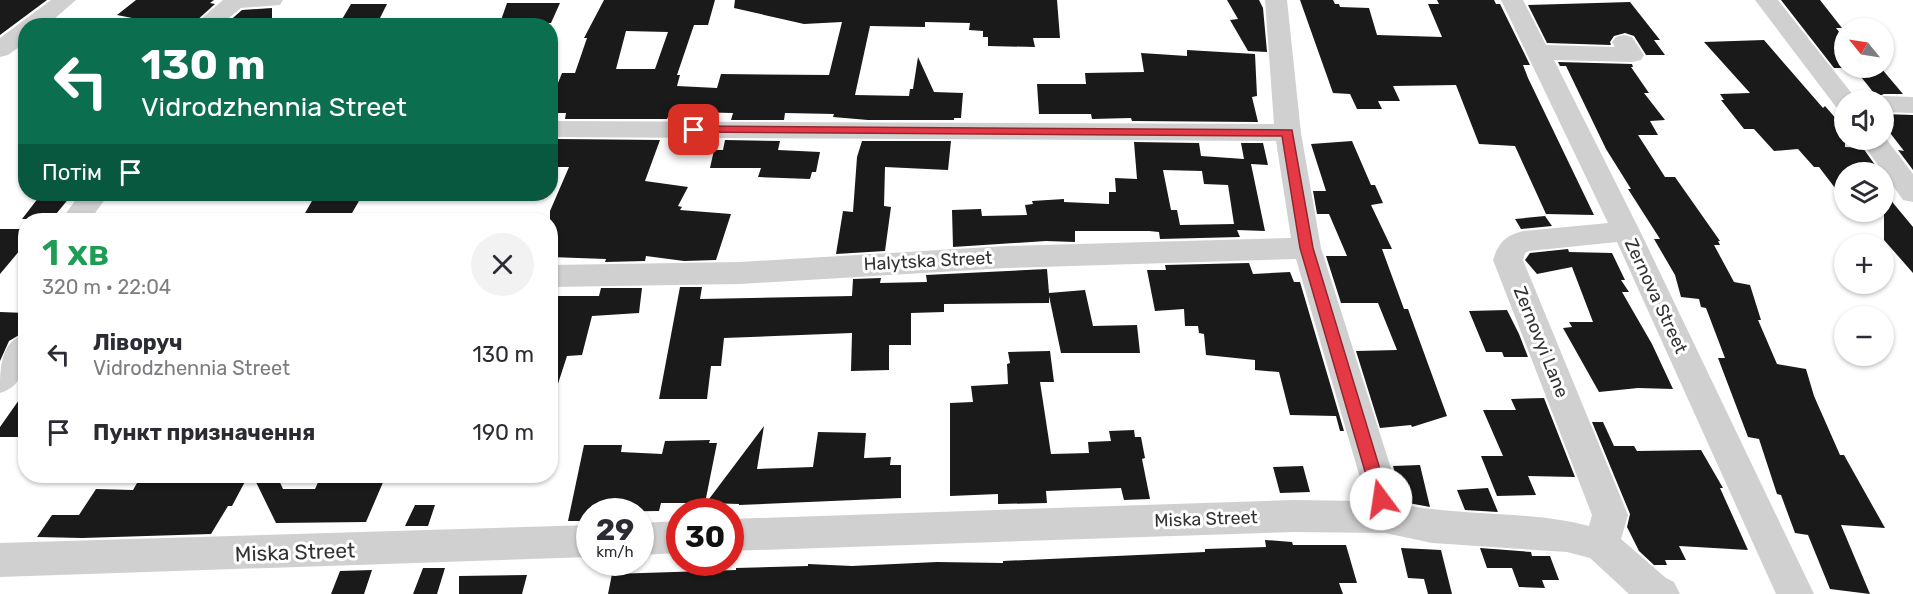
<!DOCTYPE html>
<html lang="uk">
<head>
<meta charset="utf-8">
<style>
	:root { --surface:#fff; --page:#f2f2f3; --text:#2b2b33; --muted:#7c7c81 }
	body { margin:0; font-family:Rubik,sans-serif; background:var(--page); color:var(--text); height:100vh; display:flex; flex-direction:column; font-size:22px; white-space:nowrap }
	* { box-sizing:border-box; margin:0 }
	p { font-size:20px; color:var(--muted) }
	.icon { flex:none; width:33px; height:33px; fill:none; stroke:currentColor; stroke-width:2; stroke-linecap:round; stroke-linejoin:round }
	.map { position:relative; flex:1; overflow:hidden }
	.drawer { position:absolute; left:18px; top:213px; width:540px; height:270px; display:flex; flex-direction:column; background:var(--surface); border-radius:24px; box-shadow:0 2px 4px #0004 }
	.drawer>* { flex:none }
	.top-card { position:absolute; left:18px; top:18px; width:540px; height:183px; border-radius:24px; box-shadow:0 2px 4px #0004; background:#0b6e4f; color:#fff; overflow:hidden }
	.needle { width:39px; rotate:300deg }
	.controls { position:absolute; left:1834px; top:18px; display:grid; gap:12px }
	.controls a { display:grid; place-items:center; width:60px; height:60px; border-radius:50%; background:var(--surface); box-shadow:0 2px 4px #0004; font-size:30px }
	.speed { position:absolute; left:576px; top:498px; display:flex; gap:12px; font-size:30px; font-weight:700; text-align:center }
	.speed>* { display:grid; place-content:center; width:78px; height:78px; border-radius:50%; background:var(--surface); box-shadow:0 2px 4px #0004; line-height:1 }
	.speed small { font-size:15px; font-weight:400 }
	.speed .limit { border:9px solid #d22; background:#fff; color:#111 }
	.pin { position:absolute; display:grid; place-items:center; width:51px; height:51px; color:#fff; margin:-26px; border-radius:12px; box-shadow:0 3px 9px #0006 }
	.me { position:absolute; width:66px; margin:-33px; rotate:346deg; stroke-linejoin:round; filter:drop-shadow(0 0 4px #0008) }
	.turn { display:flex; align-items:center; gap:21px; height:126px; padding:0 24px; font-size:27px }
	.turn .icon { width:78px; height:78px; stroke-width:2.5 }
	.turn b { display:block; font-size:42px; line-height:51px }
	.then { display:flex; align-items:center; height:57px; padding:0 24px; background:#0003; gap:12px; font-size:22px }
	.round { display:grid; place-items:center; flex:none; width:63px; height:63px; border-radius:32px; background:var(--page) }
	.overview { display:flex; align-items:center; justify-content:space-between; height:102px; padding:0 24px }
	h1 { font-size:36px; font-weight:600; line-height:45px; color:#1e9e55 }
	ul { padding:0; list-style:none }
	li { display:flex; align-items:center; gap:18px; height:78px; padding:0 24px }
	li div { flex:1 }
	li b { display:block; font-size:22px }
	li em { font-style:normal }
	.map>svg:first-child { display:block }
	.building { fill:#1a1a1a; fill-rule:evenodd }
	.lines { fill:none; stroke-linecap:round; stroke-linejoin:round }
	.minor { fill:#d0d0d0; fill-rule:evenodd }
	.route { fill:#e63946; stroke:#96252e; stroke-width:1.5 }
	.labels { text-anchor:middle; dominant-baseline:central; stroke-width:6; stroke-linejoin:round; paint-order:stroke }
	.street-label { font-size:18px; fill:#333; stroke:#fff }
	.near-street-label { font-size:21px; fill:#333; stroke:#fff }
</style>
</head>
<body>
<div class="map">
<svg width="1913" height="594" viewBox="0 0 1913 594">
	<rect width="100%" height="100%" fill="#fff"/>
	<path class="building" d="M0,0H47L0,35Z
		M136,0H214L210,3L215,4L195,22L160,21L157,23L117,15Z
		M604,0H715L708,25H694L677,75H680L677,86L717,88L721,74L829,75L842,22L804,24L734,8L735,0H1057L1060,38H1033L1035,47L988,46V37H983V31L969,30L970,23L925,22V27L870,26L855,95L909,96L910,89H913L918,57L934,92L963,93L961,118H954V120H868L833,117L834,114L785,113L784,120H731L733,113L688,112L687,118L668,117L667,119H565L566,113H550V96L555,83H558L562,73H575L587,38H584ZM626,31L668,32L655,69H616Z
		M1227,0H1259L1263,8L1267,52L1248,51L1230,20L1238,19Z
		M1300,0H1333L1335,4H1339L1340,7L1369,8L1377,35L1442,37L1428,4H1439L1437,0H1494L1496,4H1500L1530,65H1523L1528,78L1594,215L1546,214L1515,146L1479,144L1456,85L1393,86L1400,101H1378L1382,109H1357L1350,94L1333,93Z
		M1781,0H1820L1842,28H1836L1845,39V68H1881L1903,94H1884L1877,97L1854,68H1834Z
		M1630,2L1660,40H1654L1665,55H1646L1634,36L1625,33L1614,36L1610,42L1611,45L1547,43L1528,5Z
		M507,3H560L551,23H500Z
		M351,4H387L376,26H338Z
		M272,8V24L227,23L242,10Z
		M1764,40L1823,108L1825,106L1845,129V147L1863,148L1880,172H1845V201L1819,167H1814L1798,149L1774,151L1754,129H1744L1721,100H1724L1720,94L1750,93L1704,42Z
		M1187,50L1255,54L1257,96L1252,97L1258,122L1132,121L1131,118L1092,119L1091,114H1039L1037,84H1086L1085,73L1144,72L1141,53L1187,56Z
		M1558,62L1632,64L1633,67H1631L1649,93H1644L1665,120L1650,121L1658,135H1638L1665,177H1675L1720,241H1718L1720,245H1714L1734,282L1750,285L1761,320H1758L1777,364L1806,369L1814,396L1840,455H1844L1885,528L1841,525L1870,594L1830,589L1808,535L1795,533L1781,495L1777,494L1759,439L1748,437L1718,358H1725L1706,308L1701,307L1699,299L1681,297L1675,275L1654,239H1660L1628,189H1631L1606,149L1566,66H1560Z
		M1884,114L1913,115V170L1898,150L1904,151L1884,125Z
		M557,139L660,140L645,181L688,187L678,206L682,207L680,210L731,214L716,260L684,261L646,256L645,261L605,262L606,259L550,257V211L569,167H550V154Z
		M725,140L780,141L778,150L820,152L816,172H812L810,179L758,177L761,168H710L714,150H723Z
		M862,141H951L948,170L885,167L884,206L891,207L885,251L836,254L843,211L853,212L857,157Z
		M1352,141L1371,185H1375L1383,203L1371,205L1392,249H1382L1404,309H1408L1447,416L1412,427L1411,425L1380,428L1356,351L1397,350L1378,303H1341L1326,256H1347L1329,214H1317L1313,191H1326L1311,144Z
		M1134,142L1199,143L1201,156L1244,159L1241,143H1263L1268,165L1251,164L1265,231L1237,230L1240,237L1160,239L1159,232L1149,231H1075V242L1046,241L953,247L952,210L981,209L982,216L1027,215L1025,205L1033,204L1032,201L1064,199V202L1109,204V192H1116L1115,178L1137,179ZM1163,170L1202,171L1204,184L1228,185L1234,224L1180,225L1177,210H1171Z
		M1884,192L1913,227V273L1884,240Z
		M316,194H363L348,220H301Z
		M39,197H70L52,219H22Z
		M1545,216L1552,226L1521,229L1515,219Z
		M0,229H26V243L0,274Z
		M1568,249L1569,252L1612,253L1625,280H1621L1629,292H1622L1652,344L1673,389L1638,388L1599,392L1563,328L1572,327L1569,322H1593L1572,267L1537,274L1525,260L1530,253Z
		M1249,263L1253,274L1290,272L1294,282H1300L1344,431H1340L1336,416L1290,415L1279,372L1255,370V360L1206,355L1204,334L1199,333L1198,326H1185L1184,309L1155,311L1147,270H1166L1165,265Z
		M1047,269L1049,293L1085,290L1093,326L1137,325L1140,353H1061L1049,296V303L944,304V312L911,313V345H889V370L851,371L852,333L724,338L721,366H711L707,399H659L680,287H702L700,299L852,296L853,279L881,278L880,283L927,282L926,275Z
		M601,288H642L639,313L592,316L582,355L567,356L554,396L550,395V296H599Z
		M1507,310L1519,334L1528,357H1504L1502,352H1486L1469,311Z
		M0,312L26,313V331L9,341L0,361Z
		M1050,351L1054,382H1040L1051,454L1089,453L1088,442L1111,441L1109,431L1134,430L1135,437H1141L1145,458L1142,459L1150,499L1124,500L1121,488L1046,491L1047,503L998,504V494L950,496V403L973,402L971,386L1008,384L1007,364L1010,363L1008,352Z
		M26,390V437H0V427Z
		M1544,398L1575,477L1528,476L1536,495L1497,496L1481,456H1503L1483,410H1516L1511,399Z
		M1592,422H1603L1614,446H1634L1637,451L1701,450L1723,488H1720L1748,550L1679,546L1686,560H1665L1667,565H1654L1639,551L1627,527L1630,514Z
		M764,426L757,469L813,467L818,432L866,433L864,458L891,457L890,465H901V498L739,505V504L706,503Z
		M710,440L709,443H717L705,503H661L659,511L590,512V521H568L584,445H622L621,452L662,454L665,441Z
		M1420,465L1430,507L1403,502L1393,466Z
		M1303,466L1310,492L1280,493L1273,467Z
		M141,476H248L232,506H228L211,534L82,538L37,537L52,515H79L96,489L133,490Z
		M253,476H277L283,489H315L321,476H358L356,480H384L366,522L276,523Z
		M1488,488L1498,512L1465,510L1457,490Z
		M415,505H435L428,526H405Z
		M1265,540L1292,542L1293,545H1346L1357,583H1339L1343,594H608L612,574L736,570V568L808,566V564L852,566L937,562L1003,563V561L1205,552V549L1266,547Z
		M1401,548L1441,550L1452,594H1428L1424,579L1408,578Z
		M1480,548L1531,552L1532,556H1550L1559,580H1542L1545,588L1519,587L1512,568H1487Z
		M423,568H445L437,594H413Z
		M372,570L364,594H331L340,571Z
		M527,575L522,594H459V576Z"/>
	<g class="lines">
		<path class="minor" d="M51,0H76L46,26H26V42L8,55L0,57V38Z
			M223,0H283L280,5L241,8L219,26H193Z
			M1265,0H1287L1301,133L1321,248L1395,481L1400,504C1462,517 1528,510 1589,526L1592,515L1493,260C1499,242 1505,236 1523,231L1608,223L1501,0H1523L1546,45L1615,47L1612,42L1616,37L1624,35L1632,37L1644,55L1641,60L1632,62L1554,60L1640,231L1814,594H1776L1617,242L1529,251L1525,253L1523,260L1628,515L1621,539L1666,578L1674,582L1680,594H1629L1590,558L1567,552L1432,543L1385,533L1293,532L730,551V519L1293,500L1364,501L1361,481L1296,259L1006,268L740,284L550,287V265L740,262L1006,246L1291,238L1276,141L550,137V121L1274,124Z
			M1755,0H1778L1857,100H1845V109L1836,107Z
			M1884,96L1913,97V113L1884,112V100H1874Z
			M1884,136L1913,174V202L1903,200L1860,140H1884Z
			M80,194H109L90,220H61Z
			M26,333C26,358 28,384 0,393C0,368 0,342 26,333Z
			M680,521V553L640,555V523Z
			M590,525V557L0,577V543Z"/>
	</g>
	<path class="route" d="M694,126L1292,130L1313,248L1389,499L1387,504L1381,506L1376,504L1373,499L1300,248L1282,136L690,132V127Z"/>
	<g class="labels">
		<g class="street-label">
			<text transform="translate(928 261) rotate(-3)">Halytska Street</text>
			<text transform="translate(1656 296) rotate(65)">Zernova Street</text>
			<text transform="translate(1541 342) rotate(68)">Zernovyi Lane</text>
			<text transform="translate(1206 519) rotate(-2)">Miska Street</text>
		</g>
		<g class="near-street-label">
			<text transform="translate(295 552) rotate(-2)">Miska Street</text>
		</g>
	</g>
</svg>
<div class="controls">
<a><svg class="needle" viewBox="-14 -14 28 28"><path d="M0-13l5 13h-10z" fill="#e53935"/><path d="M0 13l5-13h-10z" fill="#7c7c81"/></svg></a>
<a><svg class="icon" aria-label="sound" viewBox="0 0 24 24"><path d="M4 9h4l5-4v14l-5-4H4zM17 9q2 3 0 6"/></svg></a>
<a><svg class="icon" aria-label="layers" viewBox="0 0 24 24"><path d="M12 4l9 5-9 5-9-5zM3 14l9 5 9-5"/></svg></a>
<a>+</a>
<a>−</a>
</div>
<div class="speed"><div>29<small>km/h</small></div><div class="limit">30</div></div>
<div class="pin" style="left:694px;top:130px;background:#d93025"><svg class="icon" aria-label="arrive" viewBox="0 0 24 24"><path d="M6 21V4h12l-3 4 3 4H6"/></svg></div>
<svg class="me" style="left:1381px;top:499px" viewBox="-20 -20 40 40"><circle r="19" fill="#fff"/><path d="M0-13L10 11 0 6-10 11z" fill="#e63946"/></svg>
<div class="top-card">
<div class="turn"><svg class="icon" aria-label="left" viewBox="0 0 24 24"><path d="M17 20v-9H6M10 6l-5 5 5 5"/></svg><div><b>130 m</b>Vidrodzhennia Street</div></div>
<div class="then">Потім<svg class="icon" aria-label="arrive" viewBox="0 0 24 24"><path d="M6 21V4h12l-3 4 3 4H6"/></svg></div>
</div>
<section class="drawer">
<div class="overview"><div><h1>1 хв</h1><p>320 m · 22:04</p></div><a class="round"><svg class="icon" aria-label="close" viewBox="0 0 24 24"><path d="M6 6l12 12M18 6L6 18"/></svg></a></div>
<ul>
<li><svg class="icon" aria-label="left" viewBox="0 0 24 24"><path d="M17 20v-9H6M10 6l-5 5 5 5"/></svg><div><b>Ліворуч</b><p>Vidrodzhennia Street</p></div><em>130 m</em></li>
<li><svg class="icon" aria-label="arrive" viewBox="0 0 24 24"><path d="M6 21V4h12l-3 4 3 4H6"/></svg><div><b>Пункт призначення</b></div><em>190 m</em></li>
</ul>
</section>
</div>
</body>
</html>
